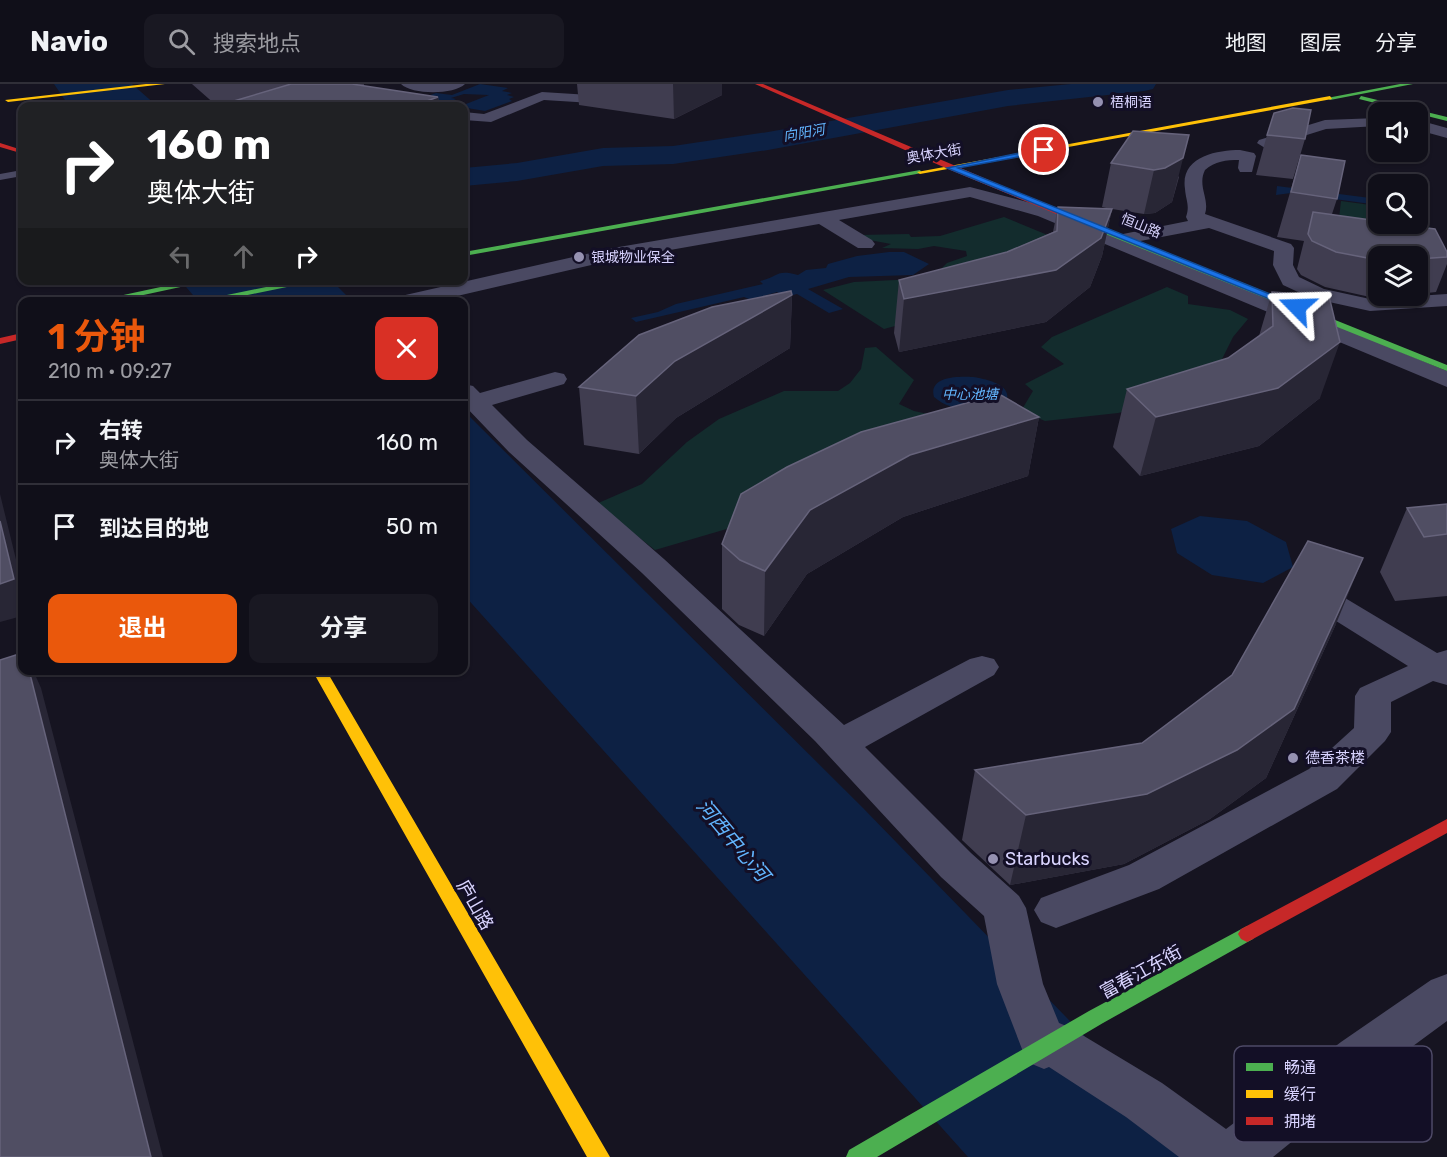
<!DOCTYPE html>
<html lang="zh">
<head>
<meta charset="utf-8">
<style>
	:root { --surface:#100f19; --page:#191822; --text:#f1f3f6; --muted:#9c9ca2; --line:#302f38; --accent:#ea580c }
	body { margin:0; font-family:Rubik,"Noto Sans SC",sans-serif; background:var(--page); color:var(--text); height:100vh; display:flex; flex-direction:column; font-size:22px; white-space:nowrap }
	* { box-sizing:border-box; margin:0 }
	p { font-size:20px; color:var(--muted) }
	.icon { flex:none; width:33px; height:33px; fill:none; stroke:currentColor; stroke-width:2; stroke-linecap:round; stroke-linejoin:round }
	.map { position:relative; flex:1; overflow:hidden }
	.sheet { position:absolute; left:18px; top:213px; width:450px; height:378px; display:flex; flex-direction:column; background:var(--surface); border-radius:12px; box-shadow:0 2px 4px #0004,0 0 0 2px var(--line) }
	.sheet>* { flex:none }
	.top-card { position:absolute; left:18px; top:18px; width:450px; height:183px; border-radius:12px; box-shadow:0 2px 4px #0004,0 0 0 2px var(--line); background:#202124; color:#fff; overflow:hidden }
	.controls { position:absolute; left:1368px; top:18px; display:grid; gap:12px }
	.controls a { display:grid; place-items:center; width:60px; height:60px; border-radius:12px; background:var(--surface); box-shadow:0 2px 4px #0004,0 0 0 2px var(--line); font-size:30px }
	.pin { position:absolute; display:grid; place-items:center; width:51px; height:51px; color:#fff; margin:-26px; border:3px solid #fff; border-radius:50%; box-shadow:0 2px 6px #0007 }
	.me { position:absolute; width:66px; margin:-33px; rotate:292deg; stroke-linejoin:round; filter:drop-shadow(0 0 4px #0008) }
	.turn { display:flex; align-items:center; gap:21px; height:126px; padding:0 30px; font-size:27px }
	.turn .icon { width:78px; height:78px; stroke-width:2.5 }
	.turn b { display:block; font-size:42px; line-height:51px }
	.lanes { display:flex; align-items:center; height:57px; padding:0 30px; background:#0003; justify-content:center; gap:30px; direction:ltr }
	.lanes .off { opacity:.35 }
	.round { display:grid; place-items:center; flex:none; width:63px; height:63px; border-radius:12px; background:var(--page) }
	.summary { display:flex; align-items:center; justify-content:space-between; height:102px; padding:0 30px }
	h1 { font-size:36px; font-weight:700; line-height:45px; color:var(--accent) }
	.cta { display:flex; gap:12px; margin-top:auto; padding:12px 30px }
	.cta a { flex:1; height:69px; border-radius:12px; background:var(--accent); color:#fff; font-size:24px; font-weight:700; line-height:69px; text-align:center }
	.cta a+a { background:var(--page); color:var(--text) }
	ul { padding:0; list-style:none }
	li { display:flex; align-items:center; gap:18px; height:84px; padding:0 30px; border-top:2px solid var(--line) }
	li div { flex:1 }
	li b { display:block; font-size:22px }
	li em { font-style:normal }
	header { display:flex; align-items:center; gap:36px; box-sizing:border-box; height:84px; padding:0 30px; background:var(--surface); border-bottom:2px solid var(--line) }
	header strong { font-size:28px }
	nav { display:flex; gap:33px; margin-inline-start:auto; font-size:21px }
	.search { width:420px; height:54px; background:var(--page); display:flex; align-items:center; gap:15px; box-sizing:border-box; padding:0 21px; border-radius:12px; color:var(--muted); font-size:22px }
	.map>svg:first-child { display:block }
	.green { fill:#132c2d }
	.water { fill:#0d2144 }
	.lines { fill:none; stroke-linecap:round; stroke-linejoin:round }
	.river { fill:#0d2144; fill-rule:evenodd }
	.lane { fill:#4a4962; fill-rule:evenodd }
	.street { fill:#4a4962; fill-rule:evenodd }
	.fast { fill:#4caf50; fill-rule:evenodd }
	.slow { fill:#ffc107; fill-rule:evenodd }
	.jam { fill:#c62828; fill-rule:evenodd }
	.wall { fill:#403d50 }
	.shaded-wall { fill:#282635 }
	.building { fill:#504e63; stroke:#66637b; stroke-width:1.5 }
	.route { fill:#1a73e8; stroke:#114b97; stroke-width:1.5 }
	.poi-dot { fill:#9591b1; stroke:#130f26; stroke-width:2 }
	.labels { text-anchor:middle; dominant-baseline:central; stroke-width:6; stroke-linejoin:round; paint-order:stroke }
	.far-poi-label { font-size:14px; fill:#d9d4ff; stroke:#130f26; text-anchor:start }
	.far-water-label { font-size:14px; font-style:italic; fill:#62b6ff; stroke:#130f26 }
	.far-street-label { font-size:14px; fill:#d9d4ff; stroke:#130f26 }
	.poi-label { font-size:15px; fill:#d9d4ff; stroke:#130f26; text-anchor:start }
	.near-poi-label { font-size:18px; fill:#d9d4ff; stroke:#130f26; text-anchor:start }
	.near-street-label { font-size:18px; fill:#d9d4ff; stroke:#130f26 }
	.near-water-label { font-size:20px; font-style:italic; fill:#62b6ff; stroke:#130f26 }
	.key { fill:#130f26; stroke:#4e4a67; stroke-width:1.5 }
	.key-label { font-size:16px; fill:#d9d4ff }
</style>
</head>
<body>
<header>
<strong>Navio</strong>
<div class="search"><svg class="icon" aria-label="search" viewBox="0 0 24 24"><circle cx="10" cy="10" r="6"/><path d="M15 15l6 6"/></svg>搜索地点</div>
<nav><a>地图</a><a>图层</a><a>分享</a></nav>
</header>
<div class="map">
<svg width="1447" height="1073" viewBox="0 0 1447 1073">
	<rect width="100%" height="100%" fill="#161421"/>
	<path class="green" d="M1341,117L1378,122V140H1418V133L1432,145L1336,160Z
		M1004,133L1084,166L976,220L884,245L823,206L854,198L917,195L939,187L947,179L967,172L966,167L934,162L918,165L882,164L891,160L864,155L859,151L909,150L911,153L940,152Z
		M1167,203L1188,212V220L1230,226L1248,235L1233,253L1216,287L1144,323L1118,329L1045,337L1021,327L1033,307L1025,300L1064,280L1041,263L1052,253Z
		M876,263L914,296L899,320L914,327L956,336L730,444L655,466L596,420L642,400L687,358L719,335L784,307H838L850,299L861,285L865,264Z"/>
	<path class="water" d="M54,0H132L157,22H69Z
		M480,0L508,4L502,7L512,9L507,11L514,13L509,15L512,17L485,27L449,21L454,19L466,20L489,11L464,10L451,14L456,15L443,21L414,17L436,9L452,11Z
		M1277,102L1378,115V121L1291,109L1276,111Z
		M889,168H904L929,180L913,191L849,193L808,205L843,225L829,229L797,210L785,213L777,208L751,216L744,213L636,238L631,234L658,228L676,220L763,200L760,197C779,193 775,185 798,191L806,186L826,184L828,180L857,172Z
		M181,197H332L352,217H198Z
		M973,293C986,295 1016,301 1005,320C979,324 955,331 934,313C928,292 959,292 973,293Z
		M464,327L863,724L1202,1073H968L464,511Z
		M1200,432L1247,437L1286,458L1293,483L1263,499L1212,491L1177,469L1171,445Z"/>
	<g class="lines">
		<path class="river" d="M1071,0H1156L1153,5L1144,7L1008,22L768,66L673,80L603,82L517,97L464,102V84L517,79L603,64L673,62L768,48L1008,6Z"/>
		<path class="lane" d="M22,86V92L0,96V90Z"/>
		<path class="street" d="M401,0H465C454,11 412,11 401,0Z
			M629,0H646L608,20L544,16L491,38L464,36V28L484,30L542,8L606,12Z
			M1378,34V42L1326,45L1265,64L1257,59L1259,56L1325,36Z
			M1418,36L1447,44V54L1418,46Z
			M1240,66L1254,69L1256,72L1252,88H1240L1238,84L1239,76C1226,76 1215,77 1205,86C1197,102 1210,115 1205,130L1291,160L1294,164L1293,181L1299,193L1324,205L1370,215L1447,210V222L1370,227L1311,214L1283,201L1273,181L1274,167L1209,144L1135,158L1447,287V303L1038,132L970,113L839,136L872,156L875,160L872,164H858L819,140L613,176L431,218H391L393,213L401,212L613,164L970,103L1050,124L1118,151L1188,137L1186,133C1190,121 1186,117 1185,105C1180,73 1216,66 1240,66Z
			M555,288L564,290L567,295L564,300L492,321L527,356L664,475L844,641L970,575L982,572L994,575L999,583L994,591L865,663L971,769L1019,812L1026,824L1043,900L1059,939L1069,943L1162,999L1226,1045L1341,958L1431,896L1447,890V937L1375,990L1273,1073H1179L1126,1033L1049,983L1044,985L1027,978L997,900L984,832L941,793L815,657L642,489L509,368L464,321V300L473,302L480,309Z
			M1304,493L1315,496L1437,569L1447,566V601L1433,597L1391,618V648L1385,657L1337,705L1159,805L1056,844L1041,838L1034,826L1041,814L1129,781L1309,685L1354,644L1355,612L1360,604L1408,582L1293,510L1288,503L1293,496Z"/>
		<path class="fast" d="M1400,0H1413L1330,16L1327,14Z
			M1361,12L1447,33V37L1359,15Z
			M920,86L922,89L464,172V168Z
			M1073,133H1079L1447,281V287L1073,137Z
			M193,196H213L111,218H91Z
			M300,196H321L214,218H193Z
			M1247,842L1253,845L1256,850L1253,855L1103,939L877,1073H846L849,1066L1089,927Z"/>
		<path class="slow" d="M146,0H165L8,18L5,16Z
			M1330,12L1332,15L920,90L917,88Z
			M312,586H326L610,1073H587Z"/>
		<path class="jam" d="M755,0H763L1080,135L1073,137L948,85Z
			M0,59L19,65L20,66L17,68L0,63Z
			M22,249V255L0,260V254Z
			M1447,735V749L1253,855L1247,858L1241,855L1238,850L1241,845Z"/>
	</g>
	<path class="wall" d="M192,0H364V2L438,13L440,22H217Z
		M577,0H722V11L674,35L579,21Z
		M1133,47L1179,93L1172,118L1155,129L1144,130L1112,125L1102,172L1090,203L1046,238L899,268L894,249L899,196L1007,168L1053,148L1058,123L1110,125L1102,123L1111,79Z
		M1267,51L1305,55L1293,95L1256,91Z
		M1301,71L1337,115L1332,130L1447,168V180L1436,208L1418,210V172H1378V212H1389L1370,213L1325,203L1301,191L1297,185L1304,157L1277,153Z
		M1272,208L1320,314L1259,362L1140,392L1113,363L1127,305L1228,274L1259,252Z
		M792,211L790,264L676,334L639,370L584,361L579,303Z
		M1039,333L1028,392L903,433L807,490L764,552L739,541L722,525V460Z
		M1447,420V512L1395,517L1380,488L1407,424Z
		M1336,540L1266,694L1210,735L1124,780L1010,801L962,756L975,686L1142,659Z"/>
	<path class="shaded-wall" d="M673,0H722V11L674,35Z
		M438,13L440,22H413Z
		M1189,51L1172,118L1155,129L1144,130L1154,86Z
		M1112,125L1102,172L1090,203L1046,238L899,268L904,215Z
		M792,211L790,264L676,334L639,370L636,312L675,277Z
		M1340,258L1320,314L1259,362L1140,392L1156,333Z
		M1039,333L1028,392L903,433L807,490L764,552L765,487L810,426L910,371Z
		M0,410L22,500V532L0,538Z
		M1363,474L1336,540L1266,694L1210,735L1124,780L1010,801L1026,731L1237,666Z
		M29,586H33L41,604L163,1073H151Z"/>
	<path class="building" d="M291,0H352L438,13L413,22H265L234,17Z
		M1293,24L1311,26L1305,55L1267,51L1274,29Z
		M1133,47L1189,51L1183,74L1165,84L1154,86L1111,79Z
		M1301,71L1345,77L1337,115L1291,108Z
		M1058,123L1112,125L1101,154L1056,186L904,215L899,196L1007,168L1057,147Z
		M1313,128L1378,137V140H1394L1435,145L1447,168V173L1418,175V172H1378V176L1336,168L1312,157L1308,150Z
		M791,207L792,211L675,277L636,312L579,303L639,251L712,223Z
		M1272,208L1329,212L1340,258L1278,304L1156,333L1127,305L1228,274L1273,242Z
		M999,310L1039,333L910,371L810,426L765,487L740,476L722,460L741,410L787,383L861,348Z
		M1447,420V450L1424,453L1407,424Z
		M0,437L14,495L0,500Z
		M1308,457L1363,474L1294,625L1237,666L1147,710L1026,731L975,686L1142,659L1232,591Z
		M22,569V586H29L151,1073H0V576Z"/>
	<path class="route" d="M1044,64L1046,68L958,84L1302,223L1294,225L947,84Z"/>
	<g class="poi-dot">
		<circle cx="1098" cy="18" r="6"/>
		<circle cx="579" cy="173" r="6"/>
		<circle cx="1293" cy="674" r="6"/>
		<circle cx="993" cy="775" r="6"/>
	</g>
	<g class="labels">
		<g class="far-poi-label">
			<text x="1110" y="18">梧桐语</text>
			<text x="591" y="173">银城物业保全</text>
		</g>
		<g class="far-water-label">
			<text transform="translate(804 49) rotate(-10)">向阳河</text>
			<text x="970" y="310">中心池塘</text>
		</g>
		<g class="far-street-label">
			<text transform="translate(934 70) rotate(-10)">奥体大街</text>
			<text transform="translate(1141 142) rotate(22)">恒山路</text>
		</g>
		<g class="poi-label">
			<text x="1305" y="674">德香茶楼</text>
		</g>
		<g class="near-poi-label">
			<text x="1005" y="775">Starbucks</text>
		</g>
		<g class="near-street-label">
			<text transform="translate(475 821) rotate(60)">庐山路</text>
			<text transform="translate(1141 888) rotate(-29)">富春江东街</text>
		</g>
		<g class="near-water-label">
			<text transform="translate(733 756) rotate(50)">河西中心河</text>
		</g>
	</g>
	<rect x="1234" y="962" width="198" height="96" rx="9" class="key"/>
	<rect x="1246" y="979" width="27" height="8" fill="#4caf50"/>
	<rect x="1246" y="1006" width="27" height="8" fill="#ffc107"/>
	<rect x="1246" y="1033" width="27" height="8" fill="#c62828"/>
	<g class="key-label">
		<text x="1284" y="989">畅通</text>
		<text x="1284" y="1016">缓行</text>
		<text x="1284" y="1043">拥堵</text>
	</g>
</svg>
<div class="controls">
<a><svg class="icon" aria-label="sound" viewBox="0 0 24 24"><path d="M4 9h4l5-4v14l-5-4H4zM17 9q2 3 0 6"/></svg></a>
<a><svg class="icon" aria-label="search" viewBox="0 0 24 24"><circle cx="10" cy="10" r="6"/><path d="M15 15l6 6"/></svg></a>
<a><svg class="icon" aria-label="layers" viewBox="0 0 24 24"><path d="M12 4l9 5-9 5-9-5zM3 14l9 5 9-5"/></svg></a>
</div>
<div class="pin" style="left:1044px;top:66px;background:#d93025"><svg class="icon" aria-label="arrive" viewBox="0 0 24 24"><path d="M6 21V4h12l-3 4 3 4H6"/></svg></div>
<svg class="me" style="left:1297px;top:223px" viewBox="-20 -20 40 40"><path d="M0-17L14 15 0 8-14 15z" fill="#1a73e8" stroke="#fff" stroke-width="4"/></svg>
<div class="top-card">
<div class="turn"><svg class="icon" aria-label="right" viewBox="0 0 24 24"><path d="M7 20v-9h11M14 6l5 5-5 5"/></svg><div><b>160 m</b>奥体大街</div></div>
<div class="lanes"><svg class="icon off" aria-label="left" viewBox="0 0 24 24"><path d="M17 20v-9H6M10 6l-5 5 5 5"/></svg><svg class="icon off" aria-label="ahead" viewBox="0 0 24 24"><path d="M12 20V5M6 11l6-6 6 6"/></svg><svg class="icon" aria-label="right" viewBox="0 0 24 24"><path d="M7 20v-9h11M14 6l5 5-5 5"/></svg></div>
</div>
<section class="sheet">
<div class="summary"><div><h1>1 分钟</h1><p>210 m · 09:27</p></div><a class="round" style="background:#d93025;color:#fff"><svg class="icon" aria-label="close" viewBox="0 0 24 24"><path d="M6 6l12 12M18 6L6 18"/></svg></a></div>
<ul>
<li><svg class="icon" aria-label="right" viewBox="0 0 24 24"><path d="M7 20v-9h11M14 6l5 5-5 5"/></svg><div><b>右转</b><p>奥体大街</p></div><em>160 m</em></li>
<li><svg class="icon" aria-label="arrive" viewBox="0 0 24 24"><path d="M6 21V4h12l-3 4 3 4H6"/></svg><div><b>到达目的地</b></div><em>50 m</em></li>
</ul>
<div class="cta"><a>退出</a><a>分享</a></div>
</section>
</div>
</body>
</html>
